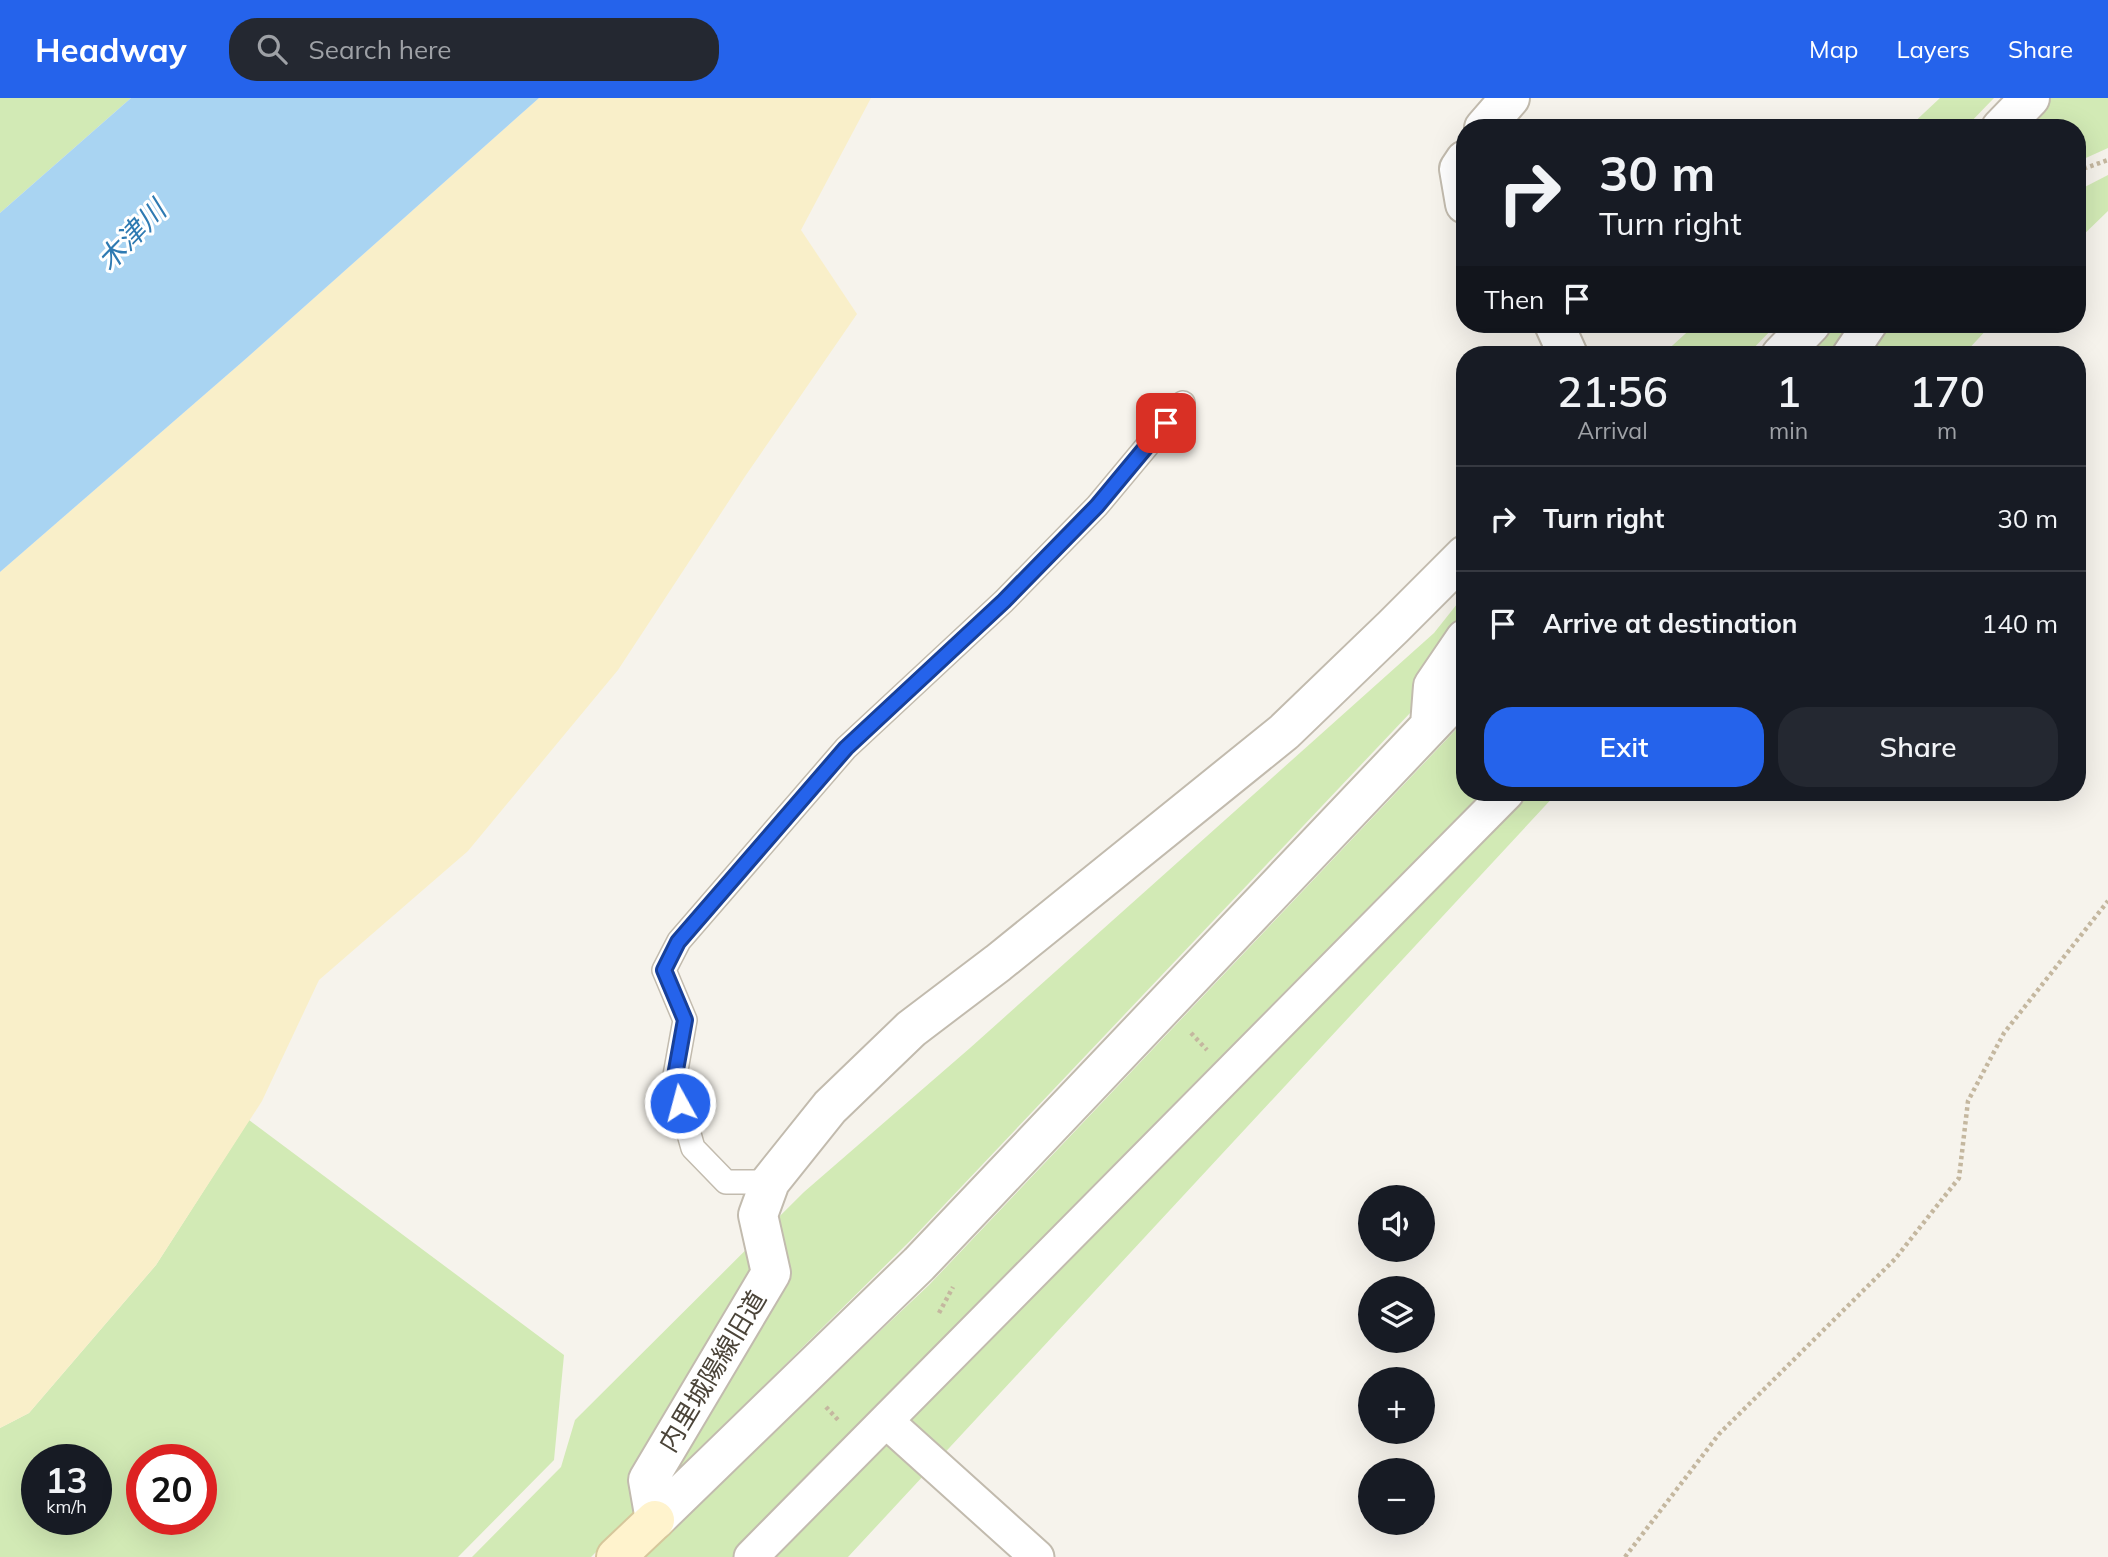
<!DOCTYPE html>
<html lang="en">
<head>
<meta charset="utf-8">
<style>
	:root { --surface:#171b24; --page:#242831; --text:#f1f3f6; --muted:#9ea1a6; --line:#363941; --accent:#2563eb }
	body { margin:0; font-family:Mulish,"Noto Sans JP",sans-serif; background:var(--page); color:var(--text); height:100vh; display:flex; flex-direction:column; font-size:26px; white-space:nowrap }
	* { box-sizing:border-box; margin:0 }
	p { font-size:23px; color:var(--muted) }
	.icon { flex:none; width:38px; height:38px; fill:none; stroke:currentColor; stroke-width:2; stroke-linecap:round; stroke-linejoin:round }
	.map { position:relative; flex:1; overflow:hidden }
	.drawer { position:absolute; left:1456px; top:248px; width:630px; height:455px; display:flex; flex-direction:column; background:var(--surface); border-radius:28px; box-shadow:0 7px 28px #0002 }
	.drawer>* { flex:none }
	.banner { position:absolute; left:1456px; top:21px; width:630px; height:214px; border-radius:28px; box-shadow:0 7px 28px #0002; background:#171b24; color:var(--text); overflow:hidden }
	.fabs { position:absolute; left:1358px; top:1087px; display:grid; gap:14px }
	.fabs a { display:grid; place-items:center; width:77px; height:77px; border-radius:50%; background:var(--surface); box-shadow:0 7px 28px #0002; font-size:35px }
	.speed { position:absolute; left:21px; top:1346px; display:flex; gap:14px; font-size:35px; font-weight:700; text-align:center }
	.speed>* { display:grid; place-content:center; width:91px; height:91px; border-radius:50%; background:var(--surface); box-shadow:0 7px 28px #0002; line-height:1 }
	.speed small { font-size:18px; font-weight:400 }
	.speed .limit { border:10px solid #d22; background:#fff; color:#111 }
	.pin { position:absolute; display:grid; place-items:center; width:60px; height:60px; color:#fff; margin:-30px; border-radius:14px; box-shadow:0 4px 10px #0006 }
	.me { position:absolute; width:77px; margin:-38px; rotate:353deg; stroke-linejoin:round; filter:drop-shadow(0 0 5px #0008) }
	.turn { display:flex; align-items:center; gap:24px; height:147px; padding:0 28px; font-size:32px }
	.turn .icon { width:91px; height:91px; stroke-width:2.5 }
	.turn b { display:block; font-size:49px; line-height:60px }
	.then { display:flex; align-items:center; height:66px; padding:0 28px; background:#0003; gap:14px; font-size:26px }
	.eta { display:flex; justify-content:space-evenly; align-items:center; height:119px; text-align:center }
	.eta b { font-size:42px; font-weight:600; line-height:49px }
	.cta { display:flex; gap:14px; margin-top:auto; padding:14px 28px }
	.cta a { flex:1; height:80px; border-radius:28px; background:var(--accent); color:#fff; font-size:28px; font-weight:600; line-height:80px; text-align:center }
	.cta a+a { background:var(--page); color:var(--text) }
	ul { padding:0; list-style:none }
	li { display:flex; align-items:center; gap:21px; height:105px; padding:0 28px; border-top:2px solid var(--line) }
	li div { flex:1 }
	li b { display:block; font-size:26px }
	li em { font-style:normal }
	header { display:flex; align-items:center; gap:42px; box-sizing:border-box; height:98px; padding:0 35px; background:var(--accent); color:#fff }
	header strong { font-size:33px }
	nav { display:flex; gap:38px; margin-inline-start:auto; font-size:24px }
	.search { width:490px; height:63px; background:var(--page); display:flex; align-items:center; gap:18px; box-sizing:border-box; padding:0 24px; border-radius:28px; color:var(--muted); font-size:26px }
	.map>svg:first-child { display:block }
	.green { fill:#d2eab5; fill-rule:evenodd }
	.sand { fill:#f9efc9 }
	.water { fill:#a9d4f2 }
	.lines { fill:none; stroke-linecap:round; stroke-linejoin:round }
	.service-casing { stroke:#c2bbae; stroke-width:26 }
	.pedestrian-casing { stroke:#c2bbae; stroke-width:37 }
	.minor-casing { stroke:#c2bbae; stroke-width:42 }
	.secondary-casing { stroke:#d6c79b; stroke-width:42 }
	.path { stroke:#c4b79f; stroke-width:4.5; stroke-dasharray:3.5 3.5; stroke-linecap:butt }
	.service { stroke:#fff; stroke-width:23 }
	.pedestrian { stroke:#fff; stroke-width:33 }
	.minor { stroke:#fff; stroke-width:38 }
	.secondary { stroke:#fff3cd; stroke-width:38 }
	.route-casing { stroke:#184099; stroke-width:18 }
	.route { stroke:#2563eb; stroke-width:12 }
	.labels { text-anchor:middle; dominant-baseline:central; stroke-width:6; stroke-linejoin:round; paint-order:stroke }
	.street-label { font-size:26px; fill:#4b4439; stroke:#fff }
	.water-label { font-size:28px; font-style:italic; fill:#2e7ab2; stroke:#fff }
</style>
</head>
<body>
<header>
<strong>Headway</strong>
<div class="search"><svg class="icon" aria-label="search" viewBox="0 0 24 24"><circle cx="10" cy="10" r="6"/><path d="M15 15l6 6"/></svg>Search here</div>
<nav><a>Map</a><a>Layers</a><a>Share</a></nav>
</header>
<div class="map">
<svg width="2108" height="1459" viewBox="0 0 2108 1459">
	<rect width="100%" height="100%" fill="#f6f3ec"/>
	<path class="green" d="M0,0H131L0,115Z
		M1940,0H1994L1965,30H1908Z
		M2047,0H2108V50L2077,64V30H2018Z
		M2108,77V113L2077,143V93Z
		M1696,226H1777L1747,257H1662Z
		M1835,226H1992L1963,257H1806Z
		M1465,496V557L910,1143L591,1459H472L561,1369L575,1322L804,1094L970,950L1434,535Z
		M1465,622V695H1557L848,1459H640L929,1187Z
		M249,1022L564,1257L554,1362L458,1459H0V1330L29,1315L156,1167ZM37,1362H96V1421H37ZM142,1362H201V1421H142Z"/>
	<path class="sand" d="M539,0H871L801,132L857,216L746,377L618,572L468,753L319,882L262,1003L156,1167L29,1315L0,1330V474L241,265Z"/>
	<path class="water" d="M131,0H539L241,265L0,474V115Z"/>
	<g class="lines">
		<g class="service-casing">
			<path id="service" d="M770,1084H726L693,1050L674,983L685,922L664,872L679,843L846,650L1004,503L1097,408L1183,305"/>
		</g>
		<g class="pedestrian-casing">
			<path id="pedestrian" d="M1849,257L1870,226
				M886,1323L1037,1459
				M751,1459L1507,695"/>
		</g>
		<g class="minor-casing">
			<path id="minor" d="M1484,30L1510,0
				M2001,30L2030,0
				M1465,62L1459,71L1465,106
				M1554,226L1568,257
				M1781,257L1811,226
				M1430,627L1433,588L1465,541
				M655,1422L648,1382L771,1175L758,1117L770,1084L830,1009L911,931L998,865L1284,634L1393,529L1465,457
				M655,1422L919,1166L1465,591"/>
		</g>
		<g class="secondary-casing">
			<path id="secondary" d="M616,1459L655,1422"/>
		</g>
		<path class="path" d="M2077,73L2108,62
			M1191,935L1207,952
			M939,1215L953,1189
			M826,1309L839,1323
			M1625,1459L1719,1336L1895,1161L1959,1080L1968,1003L2004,935L2108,803"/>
		<use href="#service" class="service"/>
		<use href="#pedestrian" class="pedestrian"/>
		<use href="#minor" class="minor"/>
		<use href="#secondary" class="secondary"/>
	</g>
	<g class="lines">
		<g class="route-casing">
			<path id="route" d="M680,1005L674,983L685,922L664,872L678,844L846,650L1004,503L1097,408L1166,325"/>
		</g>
		<use href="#route" class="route"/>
	</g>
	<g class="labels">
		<g class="street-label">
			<text transform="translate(712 1273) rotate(-59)">内里城陽線旧道</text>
		</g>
		<g class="water-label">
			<text transform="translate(131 137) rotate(-46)">木津川</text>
		</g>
	</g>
</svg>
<div class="fabs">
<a><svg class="icon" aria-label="sound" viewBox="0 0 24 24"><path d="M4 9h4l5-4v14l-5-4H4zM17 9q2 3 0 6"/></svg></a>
<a><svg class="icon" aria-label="layers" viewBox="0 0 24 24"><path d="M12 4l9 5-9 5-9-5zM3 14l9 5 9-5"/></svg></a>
<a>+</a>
<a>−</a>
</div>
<div class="speed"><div>13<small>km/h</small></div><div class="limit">20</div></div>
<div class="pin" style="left:1166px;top:325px;background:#d93025"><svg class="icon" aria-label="arrive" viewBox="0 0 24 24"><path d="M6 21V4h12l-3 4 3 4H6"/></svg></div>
<svg class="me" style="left:680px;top:1005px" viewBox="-20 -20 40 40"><circle r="17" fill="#2563eb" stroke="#fff" stroke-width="3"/><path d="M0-11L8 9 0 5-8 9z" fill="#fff"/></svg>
<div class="banner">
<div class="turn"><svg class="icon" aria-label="right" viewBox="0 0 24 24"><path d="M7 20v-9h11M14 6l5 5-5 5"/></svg><div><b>30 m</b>Turn right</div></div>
<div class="then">Then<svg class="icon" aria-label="arrive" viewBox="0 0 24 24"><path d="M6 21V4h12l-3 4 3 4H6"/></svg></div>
</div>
<section class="drawer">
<div class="eta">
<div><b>21:56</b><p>Arrival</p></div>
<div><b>1</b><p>min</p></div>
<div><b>170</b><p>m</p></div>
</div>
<ul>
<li><svg class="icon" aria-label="right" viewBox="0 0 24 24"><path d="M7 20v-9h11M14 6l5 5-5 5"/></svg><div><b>Turn right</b></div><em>30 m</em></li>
<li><svg class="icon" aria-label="arrive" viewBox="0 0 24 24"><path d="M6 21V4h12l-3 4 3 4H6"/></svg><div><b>Arrive at destination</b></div><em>140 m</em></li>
</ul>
<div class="cta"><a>Exit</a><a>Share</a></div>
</section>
</div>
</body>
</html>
